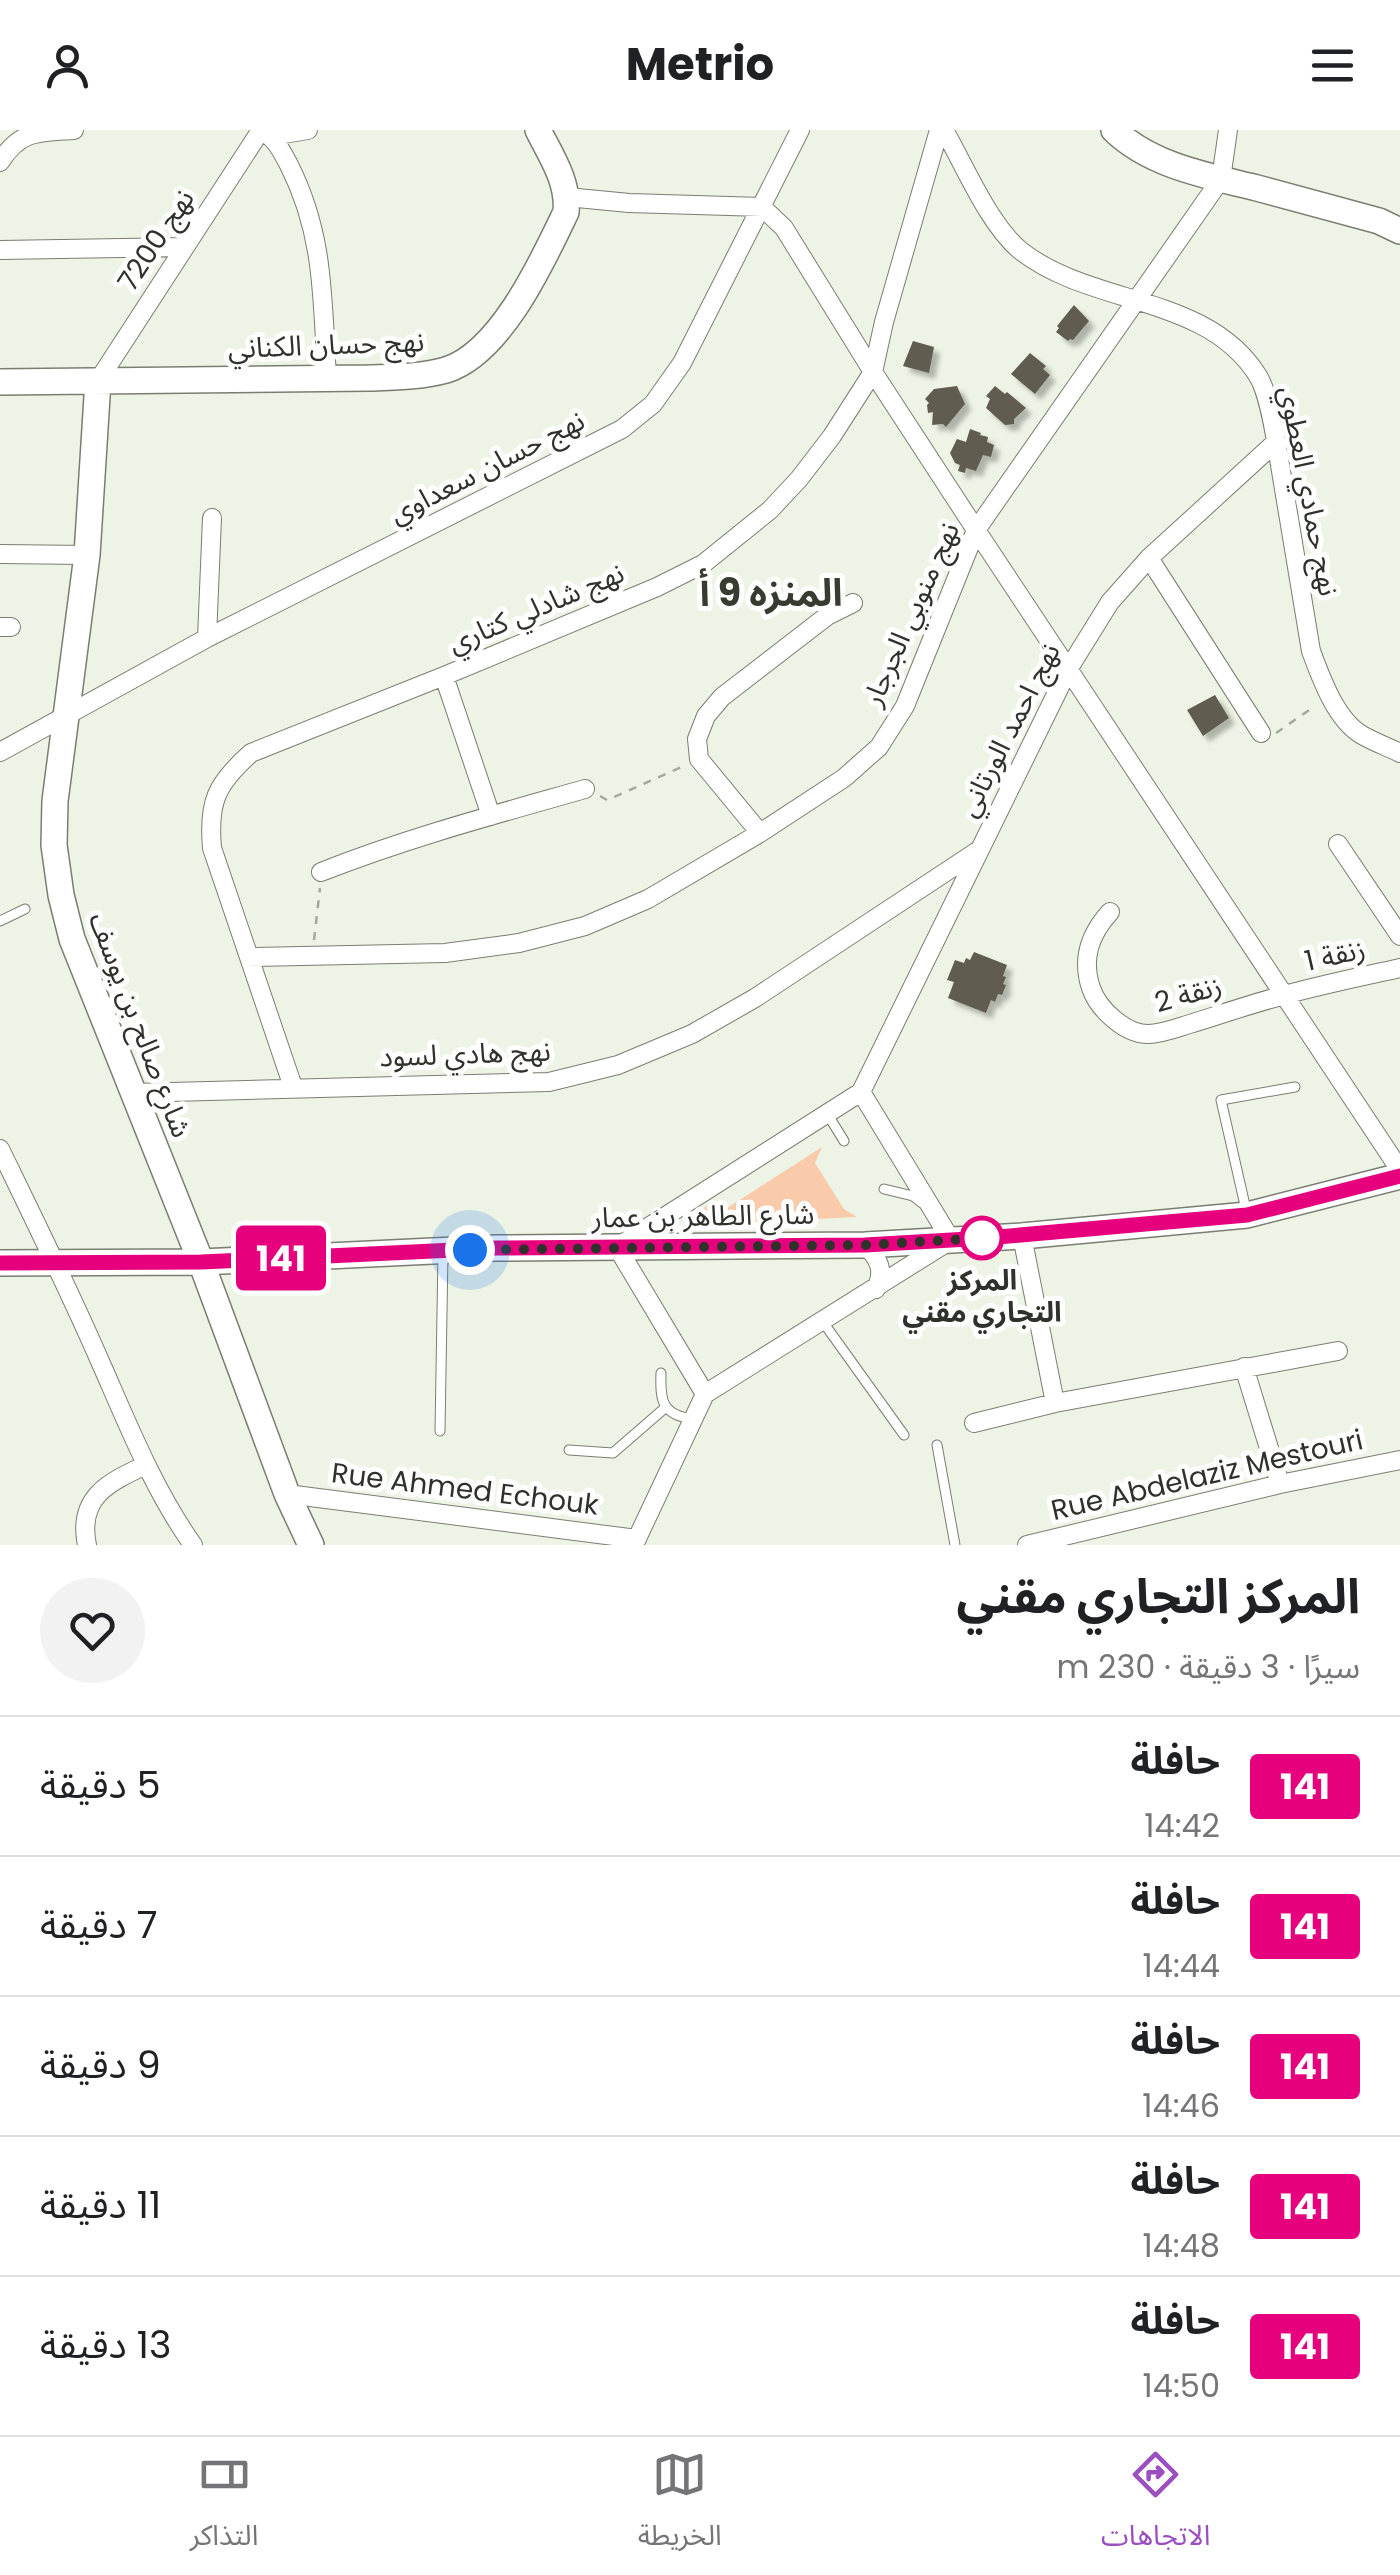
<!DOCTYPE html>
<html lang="ar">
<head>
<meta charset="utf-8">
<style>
  :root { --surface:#fff; --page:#f2f2f2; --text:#202124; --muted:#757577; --line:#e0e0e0; --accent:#9c4fc0 }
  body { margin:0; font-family:Poppins,"Noto Sans Arabic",sans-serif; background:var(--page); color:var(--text); direction:rtl; height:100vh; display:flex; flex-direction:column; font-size:38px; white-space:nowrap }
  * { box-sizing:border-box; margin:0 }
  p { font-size:32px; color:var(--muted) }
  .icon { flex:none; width:55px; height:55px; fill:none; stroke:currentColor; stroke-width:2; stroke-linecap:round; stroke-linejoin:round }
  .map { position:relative; height:1415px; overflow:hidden; direction:ltr }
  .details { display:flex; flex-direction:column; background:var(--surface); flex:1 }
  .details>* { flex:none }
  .badge { padding:0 20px; border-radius:8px; font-size:35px; line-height:65px }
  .you { position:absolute; width:50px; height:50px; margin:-25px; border:8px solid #fff; border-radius:50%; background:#1a73e8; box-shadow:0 0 0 15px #1a73e833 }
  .map>.badge { position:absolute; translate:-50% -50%; box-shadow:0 0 0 5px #fff }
  .round { display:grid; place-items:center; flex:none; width:105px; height:105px; border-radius:52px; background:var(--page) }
  .head { display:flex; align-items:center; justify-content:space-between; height:170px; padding:0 40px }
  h1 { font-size:48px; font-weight:700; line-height:75px }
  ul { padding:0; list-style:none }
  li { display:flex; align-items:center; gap:30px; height:140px; padding:0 40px; border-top:2px solid var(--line) }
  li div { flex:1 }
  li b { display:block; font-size:38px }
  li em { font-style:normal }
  li .badge { min-width:110px; font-weight:700; text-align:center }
  header { display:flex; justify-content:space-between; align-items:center; height:130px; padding:0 40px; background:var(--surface); font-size:45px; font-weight:700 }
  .tab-bar { display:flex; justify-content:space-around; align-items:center; height:140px; border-top:2px solid var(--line); background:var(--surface); font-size:28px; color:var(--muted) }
  .tab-bar a { display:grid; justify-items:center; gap:5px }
  .tab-bar .selected { color:var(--accent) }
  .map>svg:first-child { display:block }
</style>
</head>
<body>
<header><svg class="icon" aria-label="menu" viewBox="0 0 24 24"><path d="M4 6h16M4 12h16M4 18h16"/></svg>Metrio<svg class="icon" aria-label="person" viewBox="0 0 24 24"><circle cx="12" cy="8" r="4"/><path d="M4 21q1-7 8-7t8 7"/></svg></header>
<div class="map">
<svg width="1400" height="1415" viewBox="0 0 1400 1415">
  <defs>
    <filter id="shadow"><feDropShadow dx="6" dy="6" stdDeviation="2.5" flood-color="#0004"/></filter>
  </defs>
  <rect width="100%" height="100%" fill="#eef4e5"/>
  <path fill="#facbab" d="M822,1017L815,1033L844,1079L857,1087L694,1095L690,1087L716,1070L724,1080Z"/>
  <path fill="#605b4f" filter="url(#shadow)" d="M1074,175L1089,191L1073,210L1070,209L1068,211L1056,202L1059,198L1057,196Z
    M913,211L934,217L929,243L903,236Z
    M1030,223L1046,236L1043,239L1050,245L1035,264L1011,244Z
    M957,256L965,274L946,297L943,294L932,295L933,282L928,283L927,275L929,273L925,269L934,259Z
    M995,256L1005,264L1007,262L1026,278L1014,289V294L1005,295L986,278L990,269L986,266Z
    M970,299L981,303L980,305L988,307L987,312L994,315L991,327L983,325L976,341L966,338L965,343L958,341L960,335L955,333L950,323L957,309L966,312Z
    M1215,565L1229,588L1203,606L1187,580Z
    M974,822L1007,835L1003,846L1006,847L1003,854L1006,855L1002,865L998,864L995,872L991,870L986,883L948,868L954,852L947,850L955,830L964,833L966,828L970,830Z"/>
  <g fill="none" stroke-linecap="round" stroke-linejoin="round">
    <defs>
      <path id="lane" d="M0,791L25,779
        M828,985L844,1011
        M884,1059L913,1066L922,1073
        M1247,1084L1221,970L1295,957
        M823,1192L904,1305
        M661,1243C660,1271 662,1285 693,1289
        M440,1301L443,1123
        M937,1315L955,1415
        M569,1320L613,1323L666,1277"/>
      <path id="street" d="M260,0C275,7 281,20 289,35C325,106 322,170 327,247
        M944,0C965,36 989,95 1021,121C1093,177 1207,164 1258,246C1270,265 1277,317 1281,341C1291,401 1301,461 1311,521C1321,548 1336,590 1362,605C1374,612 1388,617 1400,623
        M271,6L308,0
        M0,32C20,0 39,2 74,0
        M567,67L629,73L762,77L784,98L873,242L976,400L1400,1040
        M0,120L183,117
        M98,251L261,0
        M0,424L87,425
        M1149,428L1261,603
        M0,497H11
        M207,508L212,388
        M444,546L491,686
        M0,622L207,508L622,299L653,274L682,233L800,0
        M760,703L699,629L697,609L706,586L722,567L827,486L853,473
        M1338,714L1400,806
        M321,742C407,708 497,684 585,659
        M1110,782C1090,804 1081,828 1091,858C1098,879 1125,904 1148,904C1163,904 1179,897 1193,893C1222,884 1251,874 1281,866C1320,855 1360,847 1400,838
        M249,827L445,823L519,813L585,796L648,769L760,703L844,648L879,617L905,576L976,400L1221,49L1228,0
        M293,957L212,718C208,672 216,654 251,623L444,546L657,457L703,434L770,380L799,349L832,306L873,242L884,192L939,0
        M132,963L549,952L618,935L692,904L755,868L979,720
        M0,1019C34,1089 68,1158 99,1229C127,1292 153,1359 193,1415
        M1022,1106L1055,1273
        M865,1115C879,1129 885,1140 876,1159
        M1244,1237L1280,1354
        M705,1264L617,1117L861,962L1069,538L1110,472L1149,428L1276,312
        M974,1293L1055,1273L1338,1221
        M287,1364L637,1409
        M87,1415C77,1367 109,1352 146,1335
        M634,1415L705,1264L951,1110L861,962
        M1027,1415L1280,1354L1400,1330"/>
      <path id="secondary" d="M1114,0C1151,36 1209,46 1257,58C1298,69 1339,80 1379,91L1400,101
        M98,251L87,425L55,671L54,715L61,765L72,809L201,1132L287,1364L311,1415
        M0,252L368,248C394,247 421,247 446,240C501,223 543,130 566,82C569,52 551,26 538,0
        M0,1133L201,1132L496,1118L865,1115L1022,1106L1247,1085L1400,1046"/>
    </defs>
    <use href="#lane" stroke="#797e71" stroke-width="11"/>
    <use href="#street" stroke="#797e71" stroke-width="20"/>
    <use href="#secondary" stroke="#797e71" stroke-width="28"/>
    <path stroke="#a4a99d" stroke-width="2.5" stroke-dasharray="8 8" stroke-linecap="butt" d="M1276,603L1315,576
      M600,666L607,670L684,636
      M314,810L320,758"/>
    <use href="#lane" stroke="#fff" stroke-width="9"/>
    <use href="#street" stroke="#fff" stroke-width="18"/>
    <use href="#secondary" stroke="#fff" stroke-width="25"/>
  </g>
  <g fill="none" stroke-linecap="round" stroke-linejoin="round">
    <defs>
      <path id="line" d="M0,1133L201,1132L496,1118L865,1115L986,1108L1247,1085L1400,1046"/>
    </defs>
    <use href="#line" stroke="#fff" stroke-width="22"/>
    <use href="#line" stroke="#e6007e" stroke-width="15"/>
    <path stroke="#2f312b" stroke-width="10" stroke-dasharray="0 18" d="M470,1120L865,1115L986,1108H982"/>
  </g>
  <circle fill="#fff" stroke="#e6007e" stroke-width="5" cx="982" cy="1108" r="20"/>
  <g text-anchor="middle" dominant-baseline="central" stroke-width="10" stroke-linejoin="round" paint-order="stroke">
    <g font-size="28" fill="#2f312b" stroke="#fff">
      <text transform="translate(156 110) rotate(-57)">نهج 7200</text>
      <text transform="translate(326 215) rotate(-2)">نهج حسان الكناني</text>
      <text transform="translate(487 337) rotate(-27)">نهج حسان سعداوي</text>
      <text transform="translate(1309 361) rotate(79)">نهج حمادي العطوي</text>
      <text transform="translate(536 478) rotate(-23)">نهج شادلي كتاري</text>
      <text transform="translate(911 484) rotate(-66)">نهج منوبي الجرجار</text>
      <text transform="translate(1009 600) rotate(-63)">نهج احمد الورتاني</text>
      <text transform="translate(1335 825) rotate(-13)">زنقة 1</text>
      <text transform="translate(1188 864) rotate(-16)">زنقة 2</text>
      <text transform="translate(140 895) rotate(69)">شارع صالح بن يوسف</text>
      <text transform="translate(465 924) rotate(-2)">نهج هادي لسود</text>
      <text transform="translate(703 1086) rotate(-1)">شارع الطاهر بن عمار</text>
      <text transform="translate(1207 1345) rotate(-13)">Rue Abdelaziz Mestouri</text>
      <text transform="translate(465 1359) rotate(7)">Rue Ahmed Echouk</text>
    </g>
    <g font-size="28" font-weight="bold" fill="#2f312b" stroke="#fff">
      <text x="982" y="1150">المركز<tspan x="982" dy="32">التجاري مقني</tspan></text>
    </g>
    <g font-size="38" font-weight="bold" fill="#373b30" stroke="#fff">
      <text x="771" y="462">المنزه 9 أ</text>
    </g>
  </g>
</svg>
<div class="you" style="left:470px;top:1120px"></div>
<b class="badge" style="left:281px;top:1128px;background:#e6007e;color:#fff">141</b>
</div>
<section class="details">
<div class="head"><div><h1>المركز التجاري مقني</h1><p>سيرًا · 3 دقيقة · 230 m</p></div><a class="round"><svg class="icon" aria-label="heart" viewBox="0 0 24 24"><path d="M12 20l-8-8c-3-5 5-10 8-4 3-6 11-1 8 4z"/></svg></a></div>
<ul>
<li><span class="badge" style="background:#e6007e;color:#fff">141</span><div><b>حافلة</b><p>14:42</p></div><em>5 دقيقة</em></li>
<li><span class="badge" style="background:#e6007e;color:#fff">141</span><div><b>حافلة</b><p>14:44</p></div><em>7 دقيقة</em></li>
<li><span class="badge" style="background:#e6007e;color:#fff">141</span><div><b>حافلة</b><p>14:46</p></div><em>9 دقيقة</em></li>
<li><span class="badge" style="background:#e6007e;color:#fff">141</span><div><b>حافلة</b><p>14:48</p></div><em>11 دقيقة</em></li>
<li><span class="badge" style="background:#e6007e;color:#fff">141</span><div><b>حافلة</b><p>14:50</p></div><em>13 دقيقة</em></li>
</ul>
</section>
<nav class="tab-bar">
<a class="selected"><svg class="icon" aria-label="directions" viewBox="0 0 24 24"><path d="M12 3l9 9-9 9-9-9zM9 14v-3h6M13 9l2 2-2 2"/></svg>الاتجاهات</a>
<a><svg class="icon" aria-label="map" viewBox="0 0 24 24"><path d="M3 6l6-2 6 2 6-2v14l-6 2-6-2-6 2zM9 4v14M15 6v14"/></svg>الخريطة</a>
<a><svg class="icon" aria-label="tickets" viewBox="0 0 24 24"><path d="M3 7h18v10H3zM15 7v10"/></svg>التذاكر</a>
</nav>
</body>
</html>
